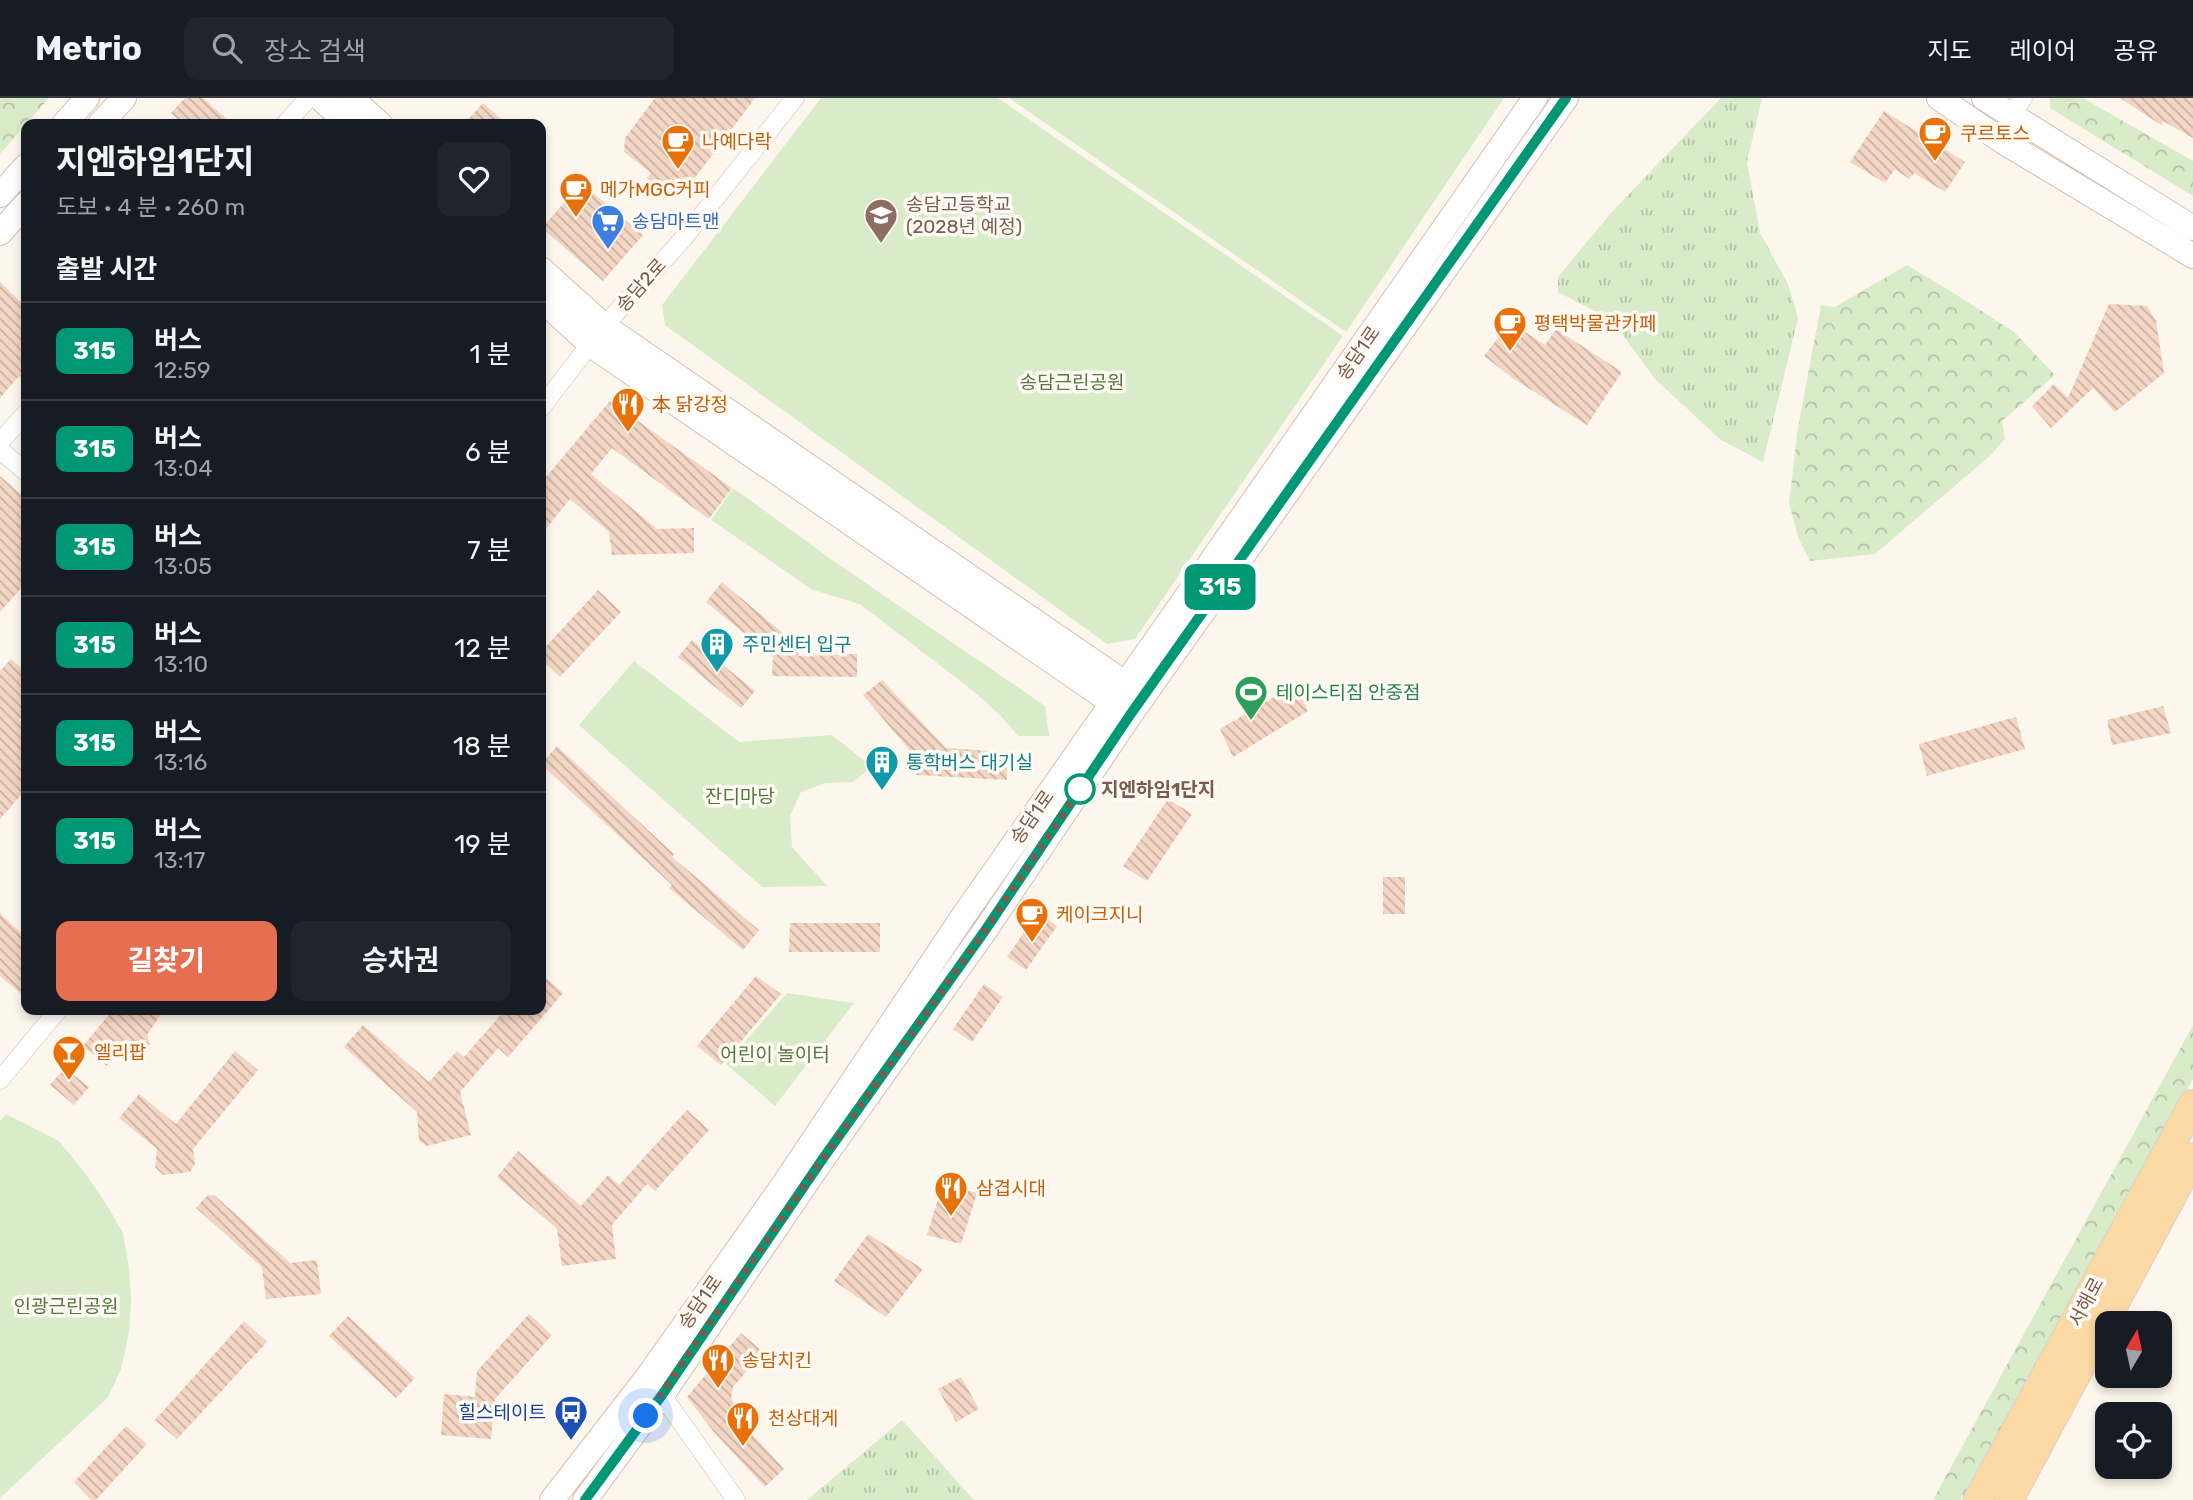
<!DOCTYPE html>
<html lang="ko">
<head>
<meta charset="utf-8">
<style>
  :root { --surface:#171b24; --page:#20242c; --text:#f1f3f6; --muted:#9ea1a6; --line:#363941; --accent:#e76f51 }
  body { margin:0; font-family:Rubik,"Noto Sans KR",sans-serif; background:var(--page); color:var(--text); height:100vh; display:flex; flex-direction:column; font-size:26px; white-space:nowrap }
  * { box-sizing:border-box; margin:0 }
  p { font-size:23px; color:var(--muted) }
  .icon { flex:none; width:38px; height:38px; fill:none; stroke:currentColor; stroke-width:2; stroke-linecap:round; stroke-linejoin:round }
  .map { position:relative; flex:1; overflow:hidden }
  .panel { position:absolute; left:21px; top:21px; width:525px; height:896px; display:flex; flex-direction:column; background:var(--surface); border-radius:14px; box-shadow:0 4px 10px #0003 }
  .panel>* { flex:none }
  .badge { padding:0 14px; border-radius:10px; font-size:24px; line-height:46px }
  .needle { width:46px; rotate:9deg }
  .tools { position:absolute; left:2095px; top:1213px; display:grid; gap:14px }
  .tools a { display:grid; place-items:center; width:77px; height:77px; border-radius:14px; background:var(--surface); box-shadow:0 4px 10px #0003; font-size:35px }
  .you { position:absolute; width:35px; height:35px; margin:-18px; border:5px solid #fff; border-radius:50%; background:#1a73e8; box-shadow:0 0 0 10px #1a73e833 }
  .map>.badge { position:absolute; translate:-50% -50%; box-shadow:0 0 0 4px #fff }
  h2 { padding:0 35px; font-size:26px; line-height:63px }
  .round { display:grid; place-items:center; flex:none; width:74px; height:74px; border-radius:14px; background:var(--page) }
  .headline { display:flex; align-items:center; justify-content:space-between; height:119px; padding:0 35px }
  h1 { font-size:33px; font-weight:700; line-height:52px }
  .action { display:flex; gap:14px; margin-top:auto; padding:14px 35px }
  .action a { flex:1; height:80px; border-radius:14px; background:var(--accent); color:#fff; font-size:28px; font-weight:700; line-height:80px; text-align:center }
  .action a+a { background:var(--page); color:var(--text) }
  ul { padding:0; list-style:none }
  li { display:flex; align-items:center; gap:21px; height:98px; padding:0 35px; border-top:2px solid var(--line) }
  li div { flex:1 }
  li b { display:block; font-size:26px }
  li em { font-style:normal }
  li .badge { min-width:77px; font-weight:700; text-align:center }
  header { display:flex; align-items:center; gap:42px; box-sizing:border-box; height:98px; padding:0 35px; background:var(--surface); border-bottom:2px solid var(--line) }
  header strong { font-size:33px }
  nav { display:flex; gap:38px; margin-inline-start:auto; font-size:24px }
  .search { width:490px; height:63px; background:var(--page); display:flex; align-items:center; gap:18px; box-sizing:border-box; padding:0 24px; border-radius:14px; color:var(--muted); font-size:26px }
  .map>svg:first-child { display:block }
</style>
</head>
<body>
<header>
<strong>Metrio</strong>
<div class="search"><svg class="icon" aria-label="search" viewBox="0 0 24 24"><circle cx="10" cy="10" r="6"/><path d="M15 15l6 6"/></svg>장소 검색</div>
<nav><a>지도</a><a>레이어</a><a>공유</a></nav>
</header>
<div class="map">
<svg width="2193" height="1402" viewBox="0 0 2193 1402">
  <defs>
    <pattern id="grass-tufts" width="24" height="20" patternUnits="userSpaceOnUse" patternTransform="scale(1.75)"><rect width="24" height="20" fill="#d8ecc9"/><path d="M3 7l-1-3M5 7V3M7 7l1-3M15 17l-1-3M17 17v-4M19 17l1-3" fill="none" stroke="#b4c2a5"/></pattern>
    <pattern id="forest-crowns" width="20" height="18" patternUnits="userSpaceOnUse" patternTransform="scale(1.75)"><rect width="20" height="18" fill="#d8ecc9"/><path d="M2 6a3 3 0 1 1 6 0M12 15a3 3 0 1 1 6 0" fill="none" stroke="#b4c2a5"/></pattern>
    <pattern id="building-back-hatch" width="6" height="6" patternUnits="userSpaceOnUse" patternTransform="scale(1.75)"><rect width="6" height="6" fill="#f3d5c3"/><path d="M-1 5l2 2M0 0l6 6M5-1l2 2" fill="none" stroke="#cab0a1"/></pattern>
  </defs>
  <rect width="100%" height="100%" fill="#fdf6ec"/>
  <path fill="url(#grass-tufts)" d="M1721,0H1762L1747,64L1760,135L1788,186L1798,220L1763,364L1721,342L1655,281L1612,222L1558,194V179L1610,116Z
    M902,1322L974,1402H807Z"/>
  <path fill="url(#forest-crowns)" d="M0,0H49L0,56Z
    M2050,0H2083L2193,63V98L2050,10Z
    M1907,167L1952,194L2014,234L2055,277L2002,323L2005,341L1991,357L1875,456L1810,463L1798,439L1789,405L1798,330L1821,207L1835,209Z
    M2193,927V981L1961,1402H1933Z"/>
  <path fill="#d8ecc9" d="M821,0H998L1343,238L1135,541L1107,546L665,227L662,207Z
    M1009,0H1504L1346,234Z
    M733,390L835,464L1045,608L1049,638H1018L1000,617L972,592L860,506L813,492L711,422Z
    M634,563L739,644L832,637L872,669L853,684L825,685L801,694L790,718L792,749L827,788L762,789L579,627Z
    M787,895L854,905L775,1008L726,966Z
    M6,1016L59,1043L85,1075L108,1109L123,1135L129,1169L131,1203L129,1235L121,1271L108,1299L0,1400V1023Z"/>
  <path fill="url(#building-back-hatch)" d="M185,0H203L232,26H183L171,15Z
    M655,0H755L682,97L671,98L647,80L651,75L624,54L625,40Z
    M2120,0H2193V40L2163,23L2161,27Z
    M483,5L507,26H464Z
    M1884,13L1965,64L1945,94L1914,75L1909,81L1895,71L1885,85L1850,64Z
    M581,85L643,137L603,183L542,130Z
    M0,184L26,209V285L19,278L0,300Z
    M2109,206L2147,208L2156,223L2164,275L2115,314L2093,290L2051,330L2032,308L2054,286L2068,300Z
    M1510,224L1545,247L1556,231L1622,274L1587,327L1514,281L1484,258Z
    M610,303L732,390L709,421L612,350L591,376L657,431L694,430V455L612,457L609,434L570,401L541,437V385Z
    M0,378L26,401V485L0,514Z
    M722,484L797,547L798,558L857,556V579L772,578L773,559L706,504Z
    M598,492L621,514L560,579L541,561V554Z
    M692,542L755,593L741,610L678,559Z
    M11,561L26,574V614L19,622L26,628V691L0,721V573Z
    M882,582L946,650L1006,654L1007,682L916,677L917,661L863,597Z
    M1296,586L1308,613L1233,659L1220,631Z
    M2163,608L2171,635L2112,647L2107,622Z
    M2016,619L2025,651L1927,678L1919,646Z
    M557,648L674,756L672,759L759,832L743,852L669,790L672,787L541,666Z
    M1168,701L1192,716L1147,783L1123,768Z
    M1383,779H1405V816H1383Z
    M1038,814L1057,828L1026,872L1007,859Z
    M0,815L26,840V900L0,878Z
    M790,825H880V854H789Z
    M541,876L563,895L508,959L498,950L460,994L471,1037L427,1048L419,1043L417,1014L344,949L363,927L429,984L457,953L464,959L505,912H541Z
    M756,878L781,896L721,967L697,948Z
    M984,886L1003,899L972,944L953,931Z
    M113,912H164L147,937L150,946L141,957L127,945L107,968L83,948Z
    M235,953L258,972L193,1051L195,1066L190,1074L163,1077L155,1069L157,1051L119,1020L139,996L176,1026Z
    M65,970L89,989L74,1007L50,987Z
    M687,1012L709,1032L655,1093L647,1086L612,1127L616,1161L562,1168L557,1131L497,1079L518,1053L581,1108L608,1077L619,1087Z
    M943,1085L977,1095L961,1146L927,1137Z
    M208,1097H214L290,1165L317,1162L321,1196L266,1201L262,1169L196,1110Z
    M868,1136L923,1171L886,1219L834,1183Z
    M529,1216L552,1237L495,1301L491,1341L441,1337L444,1296L475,1299L477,1273Z
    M348,1218L415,1280L396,1300L329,1238Z
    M244,1223L267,1244L177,1341L155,1322Z
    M741,1235L763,1254L733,1289L731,1300L739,1314L735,1318L784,1371L765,1389L713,1333L687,1299Z
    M961,1279L979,1311L956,1324L938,1291Z
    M126,1328L147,1346L96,1402H91L74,1384Z"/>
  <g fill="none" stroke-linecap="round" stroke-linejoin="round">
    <defs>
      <path id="street" d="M2011,18L2023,0
        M285,26L309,0
        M541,310L604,228L682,142L795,0
        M0,344L26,315
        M0,352L26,374
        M0,982L58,912
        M662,1297L736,1402"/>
      <path id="secondary" d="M320,0L349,26
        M351,0L380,26
        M1939,0L2002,43L2193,158
        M1984,0L2193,130
        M64,26L87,0
        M100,26L124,0
        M0,97L26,68
        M0,135L26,106
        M541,171L604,228L1126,586L1141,592
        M541,201L591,247L1123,612
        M552,1402L649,1277L784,1086L962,820L1535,0
        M585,1402L662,1297L824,1059L984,834L1130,617L1566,0"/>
      <path id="primary" d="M1978,1402L2193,1006
        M2009,1402L2193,1059"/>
    </defs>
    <use href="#street" stroke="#d1beb0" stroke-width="19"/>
    <use href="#secondary" stroke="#d6c0b0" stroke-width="26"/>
    <use href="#primary" stroke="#dad1cd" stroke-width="30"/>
    <use href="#street" stroke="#fff" stroke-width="18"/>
    <use href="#secondary" stroke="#fff" stroke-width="24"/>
    <use href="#primary" stroke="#fbd9a5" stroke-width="28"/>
  </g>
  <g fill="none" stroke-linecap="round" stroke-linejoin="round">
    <defs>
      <path id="line" d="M585,1402L662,1297L824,1059L984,834L1130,617L1566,0"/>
    </defs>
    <use href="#line" stroke="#fff" stroke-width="16"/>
    <use href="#line" stroke="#009775" stroke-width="10"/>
    <path stroke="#7a5c4d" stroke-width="7" stroke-dasharray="0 12.6" d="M646,1318L824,1059L984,834L1086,682L1080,691"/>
  </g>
  <defs>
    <symbol id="cafe-pin" viewBox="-11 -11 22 30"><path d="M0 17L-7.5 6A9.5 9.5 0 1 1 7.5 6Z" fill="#e8710a" stroke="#fffaf3"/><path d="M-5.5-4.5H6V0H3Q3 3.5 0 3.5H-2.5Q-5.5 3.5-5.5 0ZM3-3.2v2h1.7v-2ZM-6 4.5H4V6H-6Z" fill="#fff"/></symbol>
    <symbol id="school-pin" viewBox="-11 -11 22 30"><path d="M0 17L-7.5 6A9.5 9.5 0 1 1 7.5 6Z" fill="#8d6e63" stroke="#fffaf3"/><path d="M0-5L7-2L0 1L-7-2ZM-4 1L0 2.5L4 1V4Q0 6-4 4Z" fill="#fff"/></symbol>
    <symbol id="supermarket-pin" viewBox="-11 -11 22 30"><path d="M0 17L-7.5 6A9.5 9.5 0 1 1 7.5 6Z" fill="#3f7fe0" stroke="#fffaf3"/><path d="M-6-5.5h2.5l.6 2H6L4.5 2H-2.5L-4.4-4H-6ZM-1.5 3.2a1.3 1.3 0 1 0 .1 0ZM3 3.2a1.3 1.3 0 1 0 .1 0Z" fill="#fff"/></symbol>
    <symbol id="restaurant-pin" viewBox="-11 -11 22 30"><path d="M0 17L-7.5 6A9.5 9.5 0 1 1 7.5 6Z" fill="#e8710a" stroke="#fffaf3"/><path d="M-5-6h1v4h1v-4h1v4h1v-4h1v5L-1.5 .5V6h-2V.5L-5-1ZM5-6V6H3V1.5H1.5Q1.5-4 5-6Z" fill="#fff"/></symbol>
    <symbol id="building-pin" viewBox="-11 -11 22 30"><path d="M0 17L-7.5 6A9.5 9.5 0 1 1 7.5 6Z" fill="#0f9aa8" stroke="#fffaf3"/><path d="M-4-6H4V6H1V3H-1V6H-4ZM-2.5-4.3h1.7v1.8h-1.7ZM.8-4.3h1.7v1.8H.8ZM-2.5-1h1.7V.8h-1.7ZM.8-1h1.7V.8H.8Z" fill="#fff"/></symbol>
    <symbol id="stadium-pin" viewBox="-11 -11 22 30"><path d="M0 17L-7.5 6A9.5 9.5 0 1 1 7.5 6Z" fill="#2e9e5b" stroke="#fffaf3"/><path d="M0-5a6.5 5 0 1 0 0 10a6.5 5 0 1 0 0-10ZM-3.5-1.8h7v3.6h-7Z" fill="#fff"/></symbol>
    <symbol id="bar-pin" viewBox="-11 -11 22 30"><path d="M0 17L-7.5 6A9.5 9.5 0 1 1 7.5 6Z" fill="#e8710a" stroke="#fffaf3"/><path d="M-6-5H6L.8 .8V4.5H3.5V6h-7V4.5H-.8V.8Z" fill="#fff"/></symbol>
    <symbol id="bus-pin" viewBox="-11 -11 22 30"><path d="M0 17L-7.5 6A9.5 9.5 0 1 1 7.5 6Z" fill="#1a4fb4" stroke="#fffaf3"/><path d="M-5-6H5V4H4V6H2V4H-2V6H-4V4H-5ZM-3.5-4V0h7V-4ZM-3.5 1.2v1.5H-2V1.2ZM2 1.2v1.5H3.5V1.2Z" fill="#fff"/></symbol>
  </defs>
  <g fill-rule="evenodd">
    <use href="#cafe-pin" x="1916" y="16" width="38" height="52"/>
    <use href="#cafe-pin" x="659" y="24" width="38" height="52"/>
    <use href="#cafe-pin" x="557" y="72" width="38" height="52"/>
    <use href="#school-pin" x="862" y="98" width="38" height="52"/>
    <use href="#supermarket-pin" x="589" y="104" width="38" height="52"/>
    <use href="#cafe-pin" x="1491" y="206" width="38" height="52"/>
    <use href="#restaurant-pin" x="609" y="287" width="38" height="52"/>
    <use href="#building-pin" x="698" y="527" width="38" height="52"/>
    <use href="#stadium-pin" x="1232" y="575" width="38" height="52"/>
    <use href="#building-pin" x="863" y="645" width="38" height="52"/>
    <use href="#cafe-pin" x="1013" y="797" width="38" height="52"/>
    <use href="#bar-pin" x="50" y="935" width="38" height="52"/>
    <use href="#restaurant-pin" x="932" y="1071" width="38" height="52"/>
    <use href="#restaurant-pin" x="699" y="1243" width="38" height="52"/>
    <use href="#bus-pin" x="552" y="1295" width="38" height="52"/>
    <use href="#restaurant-pin" x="724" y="1301" width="38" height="52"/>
  </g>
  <circle fill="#fff" stroke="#009775" stroke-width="3.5" cx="1080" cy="691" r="14"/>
  <g text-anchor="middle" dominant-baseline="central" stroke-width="7" stroke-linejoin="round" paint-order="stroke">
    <g font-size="19" fill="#c56008" stroke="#fffaf3" text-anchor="start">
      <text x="1960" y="35">쿠르토스</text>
      <text x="702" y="43">나예다락</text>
      <text x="600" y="91">메가MGC커피</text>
      <text x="1534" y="225">평택박물관카페</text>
      <text x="652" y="306">本 닭강정</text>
      <text x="1056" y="816">케이크지니</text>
      <text x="94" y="954">엘리팝</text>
      <text x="976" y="1090">삼겹시대</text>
      <text x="742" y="1262">송담치킨</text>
      <text x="768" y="1320">천상대게</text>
    </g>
    <g font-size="19" fill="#785e54" stroke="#fffaf3" text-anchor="start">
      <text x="906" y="106">송담고등학교<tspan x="906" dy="22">(2028년 예정)</tspan></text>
    </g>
    <g font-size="19" fill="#366cbe" stroke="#fffaf3" text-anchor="start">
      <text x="632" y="123">송담마트맨</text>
    </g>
    <g font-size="19" fill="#7a5c4d" stroke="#fffaf3">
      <text transform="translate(641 187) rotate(-48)">송담2로</text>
      <text transform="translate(1358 255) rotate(-55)">송담1로</text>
      <text transform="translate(1032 719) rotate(-55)">송담1로</text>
      <text transform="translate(700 1204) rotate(-55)">송담1로</text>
      <text transform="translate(2086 1204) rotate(-62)">서해로</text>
    </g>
    <g font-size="19" fill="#537a41" stroke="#fffaf3">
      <text x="1072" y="284">송담근린공원</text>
      <text x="740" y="698">잔디마당</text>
      <text x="775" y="956">어린이 놀이터</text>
      <text x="66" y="1208">인광근린공원</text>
    </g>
    <g font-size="19" fill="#0d838f" stroke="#fffaf3" text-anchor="start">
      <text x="742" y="546">주민센터 입구</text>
      <text x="906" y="664">통학버스 대기실</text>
    </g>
    <g font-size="19" fill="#27864d" stroke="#fffaf3" text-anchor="start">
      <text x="1276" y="594">테이스티짐 안중점</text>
    </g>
    <g font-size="19" font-weight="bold" fill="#7a5c4d" stroke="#fffaf3" text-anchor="start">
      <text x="1101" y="691">지엔하임1단지</text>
    </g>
    <g font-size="19" fill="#164399" stroke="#fffaf3" text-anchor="end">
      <text x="546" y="1314">힐스테이트</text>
    </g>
  </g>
</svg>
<div class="tools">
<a><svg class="needle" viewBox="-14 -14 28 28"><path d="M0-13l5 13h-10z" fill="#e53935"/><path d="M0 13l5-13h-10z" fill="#9ea1a6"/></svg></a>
<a><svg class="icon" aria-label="locate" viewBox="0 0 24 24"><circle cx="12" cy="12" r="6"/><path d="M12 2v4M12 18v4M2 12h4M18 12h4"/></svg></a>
</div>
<div class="you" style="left:646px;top:1318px"></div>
<b class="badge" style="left:1220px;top:489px;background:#009775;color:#fff">315</b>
<section class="panel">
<div class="headline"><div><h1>지엔하임1단지</h1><p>도보 · 4 분 · 260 m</p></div><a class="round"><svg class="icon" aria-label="heart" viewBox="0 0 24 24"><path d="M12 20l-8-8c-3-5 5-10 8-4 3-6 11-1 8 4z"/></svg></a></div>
<h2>출발 시간</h2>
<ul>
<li><span class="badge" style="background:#009775;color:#fff">315</span><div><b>버스</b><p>12:59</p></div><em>1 분</em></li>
<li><span class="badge" style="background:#009775;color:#fff">315</span><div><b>버스</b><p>13:04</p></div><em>6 분</em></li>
<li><span class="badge" style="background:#009775;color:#fff">315</span><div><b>버스</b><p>13:05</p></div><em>7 분</em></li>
<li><span class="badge" style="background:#009775;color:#fff">315</span><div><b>버스</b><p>13:10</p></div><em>12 분</em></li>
<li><span class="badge" style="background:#009775;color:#fff">315</span><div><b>버스</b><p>13:16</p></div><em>18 분</em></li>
<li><span class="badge" style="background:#009775;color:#fff">315</span><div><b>버스</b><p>13:17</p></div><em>19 분</em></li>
</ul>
<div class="action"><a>길찾기</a><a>승차권</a></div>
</section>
</div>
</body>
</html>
